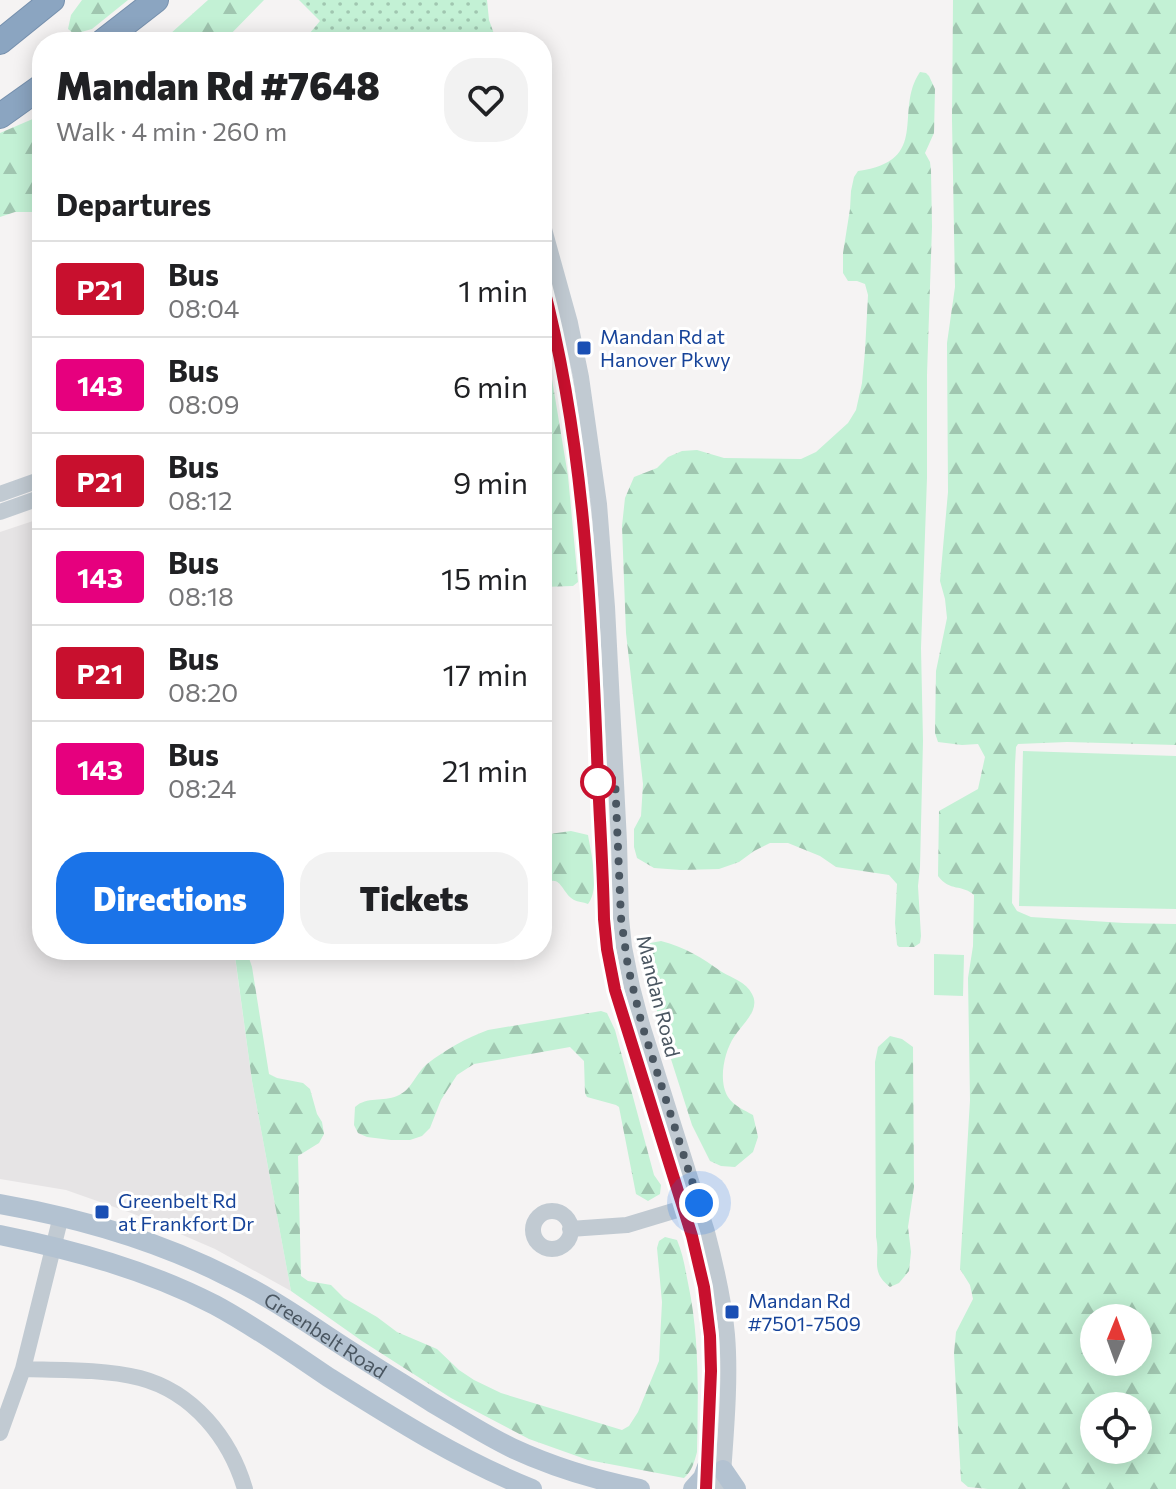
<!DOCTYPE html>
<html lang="en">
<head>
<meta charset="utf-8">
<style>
  :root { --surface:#fff; --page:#f2f2f2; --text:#202124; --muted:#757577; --line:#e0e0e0; --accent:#1a73e8 }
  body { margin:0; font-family:Commissioner,sans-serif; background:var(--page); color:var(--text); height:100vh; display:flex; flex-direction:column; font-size:30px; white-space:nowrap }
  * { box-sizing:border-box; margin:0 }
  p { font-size:26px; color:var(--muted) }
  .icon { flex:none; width:44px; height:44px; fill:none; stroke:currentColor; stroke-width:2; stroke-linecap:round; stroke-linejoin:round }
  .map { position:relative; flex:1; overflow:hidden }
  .drawer { position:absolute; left:32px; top:32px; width:520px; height:928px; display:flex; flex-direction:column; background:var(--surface); border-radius:32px; box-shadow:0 4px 20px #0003 }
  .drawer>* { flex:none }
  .badge { padding:0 16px; border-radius:6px; font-size:28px; line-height:52px }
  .needle { width:52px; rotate:1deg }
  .tools { position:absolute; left:1080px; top:1304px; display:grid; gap:16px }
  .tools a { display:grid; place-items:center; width:72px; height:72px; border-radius:50%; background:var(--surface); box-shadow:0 4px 20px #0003; font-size:40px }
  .you { position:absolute; width:40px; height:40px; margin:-20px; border:6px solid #fff; border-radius:50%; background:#1a73e8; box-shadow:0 0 0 12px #1a73e833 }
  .map>.badge { position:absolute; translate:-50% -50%; box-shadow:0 0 0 4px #fff }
  h2 { padding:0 24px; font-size:30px; line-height:72px }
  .round { display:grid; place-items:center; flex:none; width:84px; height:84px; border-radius:32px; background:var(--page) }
  .summary { display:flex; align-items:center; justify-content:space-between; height:136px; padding:0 24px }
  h1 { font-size:38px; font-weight:800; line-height:60px }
  .cta { display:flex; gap:16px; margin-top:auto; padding:16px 24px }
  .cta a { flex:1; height:92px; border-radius:32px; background:var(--accent); color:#fff; font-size:32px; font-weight:800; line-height:92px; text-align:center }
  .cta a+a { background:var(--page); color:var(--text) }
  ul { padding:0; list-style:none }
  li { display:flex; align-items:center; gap:24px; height:96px; padding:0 24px; border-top:2px solid var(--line) }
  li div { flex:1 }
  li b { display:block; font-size:30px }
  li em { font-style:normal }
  li .badge { min-width:88px; font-weight:700; text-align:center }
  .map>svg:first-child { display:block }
</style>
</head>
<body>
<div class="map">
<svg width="1176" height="1489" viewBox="0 0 1176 1489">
  <defs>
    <pattern id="grass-dots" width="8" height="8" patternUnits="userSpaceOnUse" patternTransform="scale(2)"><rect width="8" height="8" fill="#c3f1d5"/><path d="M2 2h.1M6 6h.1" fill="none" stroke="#a0c6b0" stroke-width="1.8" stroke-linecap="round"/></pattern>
    <pattern id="forest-firs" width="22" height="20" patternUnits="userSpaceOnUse" patternTransform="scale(2)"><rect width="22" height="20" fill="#c3f1d5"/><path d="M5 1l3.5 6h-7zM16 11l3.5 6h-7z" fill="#a0c6b0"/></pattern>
  </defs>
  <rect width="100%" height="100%" fill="#f5f3f3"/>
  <path fill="#e6e4e5" d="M42,518V950H234L252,1081L291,1291L215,1249L134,1214L66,1190L0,1179V532Z"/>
  <path fill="url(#grass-dots)" d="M299,0H487L489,20L497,42H305L304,40L320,21Z"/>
  <path fill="url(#forest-firs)" fill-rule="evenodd" d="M82,0H128L92,29L74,34L68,29L71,15Z
    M208,0H264L223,42H156L170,34Z
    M953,0H1176V745L1067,742L1018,744L1016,747L1015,765L1012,903L1017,911L1031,917L1124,923L1176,924V1489H988L968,1487L961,1481L954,1353L956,1332L973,1299L970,1285L960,1269L970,1100L968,978L973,946L974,895C962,884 950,892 938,876L939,811L978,789L985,757L978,744L962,745L938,742L935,733L936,671L947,618L945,599L940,581L948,492L947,343L955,287L952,120ZM1094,1318H1138V1362H1094ZM1094,1406H1138V1450H1094Z
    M920,72L926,73L929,76L935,89L934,133L925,153L930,162L931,171L932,227L927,375V478L921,648L923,741L920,867L918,886L921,936L920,943L914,947H899L897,945L895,923L897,884L889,875L836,867L820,856L788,843H770L754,851L739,862L719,869L681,870L654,868L637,858L634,847V829L641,816L643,784L626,633L622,526L625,498L634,477L657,468L668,457L682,451L697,450L724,458L801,459L816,452L848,423L856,410L862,383L865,351L868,295L865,284L857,281H848L843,273V253L850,209L851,191L854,177L858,171C932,161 893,111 920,72Z
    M42,115V212H15L0,217V133Z
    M542,349L548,355L568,476L578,582L573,586L542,587Z
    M571,831L588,835C591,853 600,889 588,904C583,902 578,902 574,900C561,893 561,871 542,886V835Z
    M661,941C685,947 702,958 722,972C732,978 746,982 752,994C761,1010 742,1024 734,1037C724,1052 718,1081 728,1097C734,1106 744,1110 753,1115L758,1137L753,1152L735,1167L721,1166L710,1161L692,1125L662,1031L642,951L645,944Z
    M247,952L252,967L269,1074L277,1078L303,1083L310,1089L317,1114L322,1122L324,1134L319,1143L298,1156L301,1276L308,1281L331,1285L344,1298L377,1317L397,1332L437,1349L459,1370L474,1380L501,1393L622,1430L629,1426L638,1412L659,1361L662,1302L657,1248L659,1241L665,1237L677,1240C683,1254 685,1268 688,1283C700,1339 698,1396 697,1452C694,1463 692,1471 684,1478L588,1460L529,1439L451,1398L362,1341L291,1291L252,1081L235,956Z
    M601,1011L607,1013L615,1030L654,1175L661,1185L660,1194L648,1201L636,1194L619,1107L616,1105L587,1097L585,1093L584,1061L570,1047L474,1064L457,1075L441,1100L430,1128L422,1136L410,1140H391L367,1137L358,1133L354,1125L355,1107C367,1096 383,1102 397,1096C412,1090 415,1074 427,1064C445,1050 466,1038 488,1030Z
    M890,1036L902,1039L913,1047L914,1187L908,1227L911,1252L909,1271L899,1283L890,1287C869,1271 881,1259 876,1237L875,1062L878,1047Z"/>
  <path fill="#c3f1d5" d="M1023,751L1176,756V909L1019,906Z
    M934,954L964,955L963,996L934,995Z"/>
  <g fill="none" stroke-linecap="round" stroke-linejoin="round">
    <defs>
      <path id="highway" d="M0,42L52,0
        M102,42L156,0
        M0,116L42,86"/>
    </defs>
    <use href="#highway" stroke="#7690ad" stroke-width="26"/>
    <path stroke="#c1cad2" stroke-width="16" d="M542,222L570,323L581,377L599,504L607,607L619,842L621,918L624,947L632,987L642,1025L707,1232C716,1266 724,1300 727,1335C731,1383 725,1440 722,1489
      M542,281L555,328L565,380L583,506L595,692L604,919L607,949L615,990L692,1236L704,1287L711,1355L710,1410L707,1476
      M0,494L42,479
      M0,512L42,497
      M533 1230a19 19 0 1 1 38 0a19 19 0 1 1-38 0Z
      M570,1229L627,1225L690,1206
      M23,1369C60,1370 104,1369 140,1378C193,1392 230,1438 245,1489
      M0,1433L23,1369L61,1216"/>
    <g stroke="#b3c2d1" stroke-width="20">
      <path id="s1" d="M0,1204C80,1218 159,1241 231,1278C262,1293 291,1312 320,1331C357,1356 395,1379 433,1403C459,1418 485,1435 512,1448C553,1467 596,1480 640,1489"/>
      <path d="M0,1235C74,1250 147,1270 215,1305C254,1326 291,1352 328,1377C393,1418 461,1461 532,1489"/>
      <path d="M723,1470L736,1489"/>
      <path d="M693,1489L703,1478L707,1467"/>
    </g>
    <use href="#highway" stroke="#8ba5c1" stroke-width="24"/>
  </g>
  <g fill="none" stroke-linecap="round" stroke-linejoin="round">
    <defs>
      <path id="line" d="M542,281C583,436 591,596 597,755C599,810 603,864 604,919L607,949L615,990L692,1236L704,1287L710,1336L711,1371L706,1489"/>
    </defs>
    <use href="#line" stroke="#fff" stroke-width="18"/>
    <use href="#line" stroke="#c8102e" stroke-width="12"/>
    <path stroke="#4a5661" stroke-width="8" stroke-dasharray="0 14.4" d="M598,782L615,778L621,918L628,967L642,1025L699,1203"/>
  </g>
  <g fill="#1a4fb4" stroke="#fff" stroke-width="3">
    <rect x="576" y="340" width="16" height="16" rx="4"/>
    <rect x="94" y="1204" width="16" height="16" rx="4"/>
    <rect x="724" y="1304" width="16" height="16" rx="4"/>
  </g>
  <circle fill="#fff" stroke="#c8102e" stroke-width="4" cx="598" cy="782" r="16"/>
  <g text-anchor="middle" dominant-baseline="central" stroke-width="6" stroke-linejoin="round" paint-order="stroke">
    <g font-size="20" fill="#164399" stroke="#fff" text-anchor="start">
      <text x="600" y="336">Mandan Rd at<tspan x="600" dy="23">Hanover Pkwy</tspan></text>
      <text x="118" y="1200">Greenbelt Rd<tspan x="118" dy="23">at Frankfort Dr</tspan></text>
      <text x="748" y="1300">Mandan Rd<tspan x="748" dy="23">#7501-7509</tspan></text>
    </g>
    <g font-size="20" fill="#4a5661" stroke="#fff">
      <text transform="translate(659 996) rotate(76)">Mandan Road</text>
      <text stroke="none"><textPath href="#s1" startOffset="354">Greenbelt Road</textPath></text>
    </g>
  </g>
</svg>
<div class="tools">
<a><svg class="needle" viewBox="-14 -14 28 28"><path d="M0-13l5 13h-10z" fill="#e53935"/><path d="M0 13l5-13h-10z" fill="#757577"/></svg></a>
<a><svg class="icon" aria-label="locate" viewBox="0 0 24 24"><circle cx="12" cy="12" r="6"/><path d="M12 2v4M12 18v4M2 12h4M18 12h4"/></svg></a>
</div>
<div class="you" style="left:699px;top:1203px"></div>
<section class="drawer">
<div class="summary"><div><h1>Mandan Rd #7648</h1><p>Walk · 4 min · 260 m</p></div><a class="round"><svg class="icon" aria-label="heart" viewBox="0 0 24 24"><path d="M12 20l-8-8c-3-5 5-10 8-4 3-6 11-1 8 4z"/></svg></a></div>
<h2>Departures</h2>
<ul>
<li><span class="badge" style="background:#c8102e;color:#fff">P21</span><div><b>Bus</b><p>08:04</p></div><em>1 min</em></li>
<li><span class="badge" style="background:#e6007e;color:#fff">143</span><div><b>Bus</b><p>08:09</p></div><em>6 min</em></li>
<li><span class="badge" style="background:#c8102e;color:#fff">P21</span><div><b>Bus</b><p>08:12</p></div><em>9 min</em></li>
<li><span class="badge" style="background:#e6007e;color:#fff">143</span><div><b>Bus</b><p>08:18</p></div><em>15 min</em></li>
<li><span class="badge" style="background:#c8102e;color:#fff">P21</span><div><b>Bus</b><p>08:20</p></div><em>17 min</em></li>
<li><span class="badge" style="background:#e6007e;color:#fff">143</span><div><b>Bus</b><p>08:24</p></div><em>21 min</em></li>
</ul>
<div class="cta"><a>Directions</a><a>Tickets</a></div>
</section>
</div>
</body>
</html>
